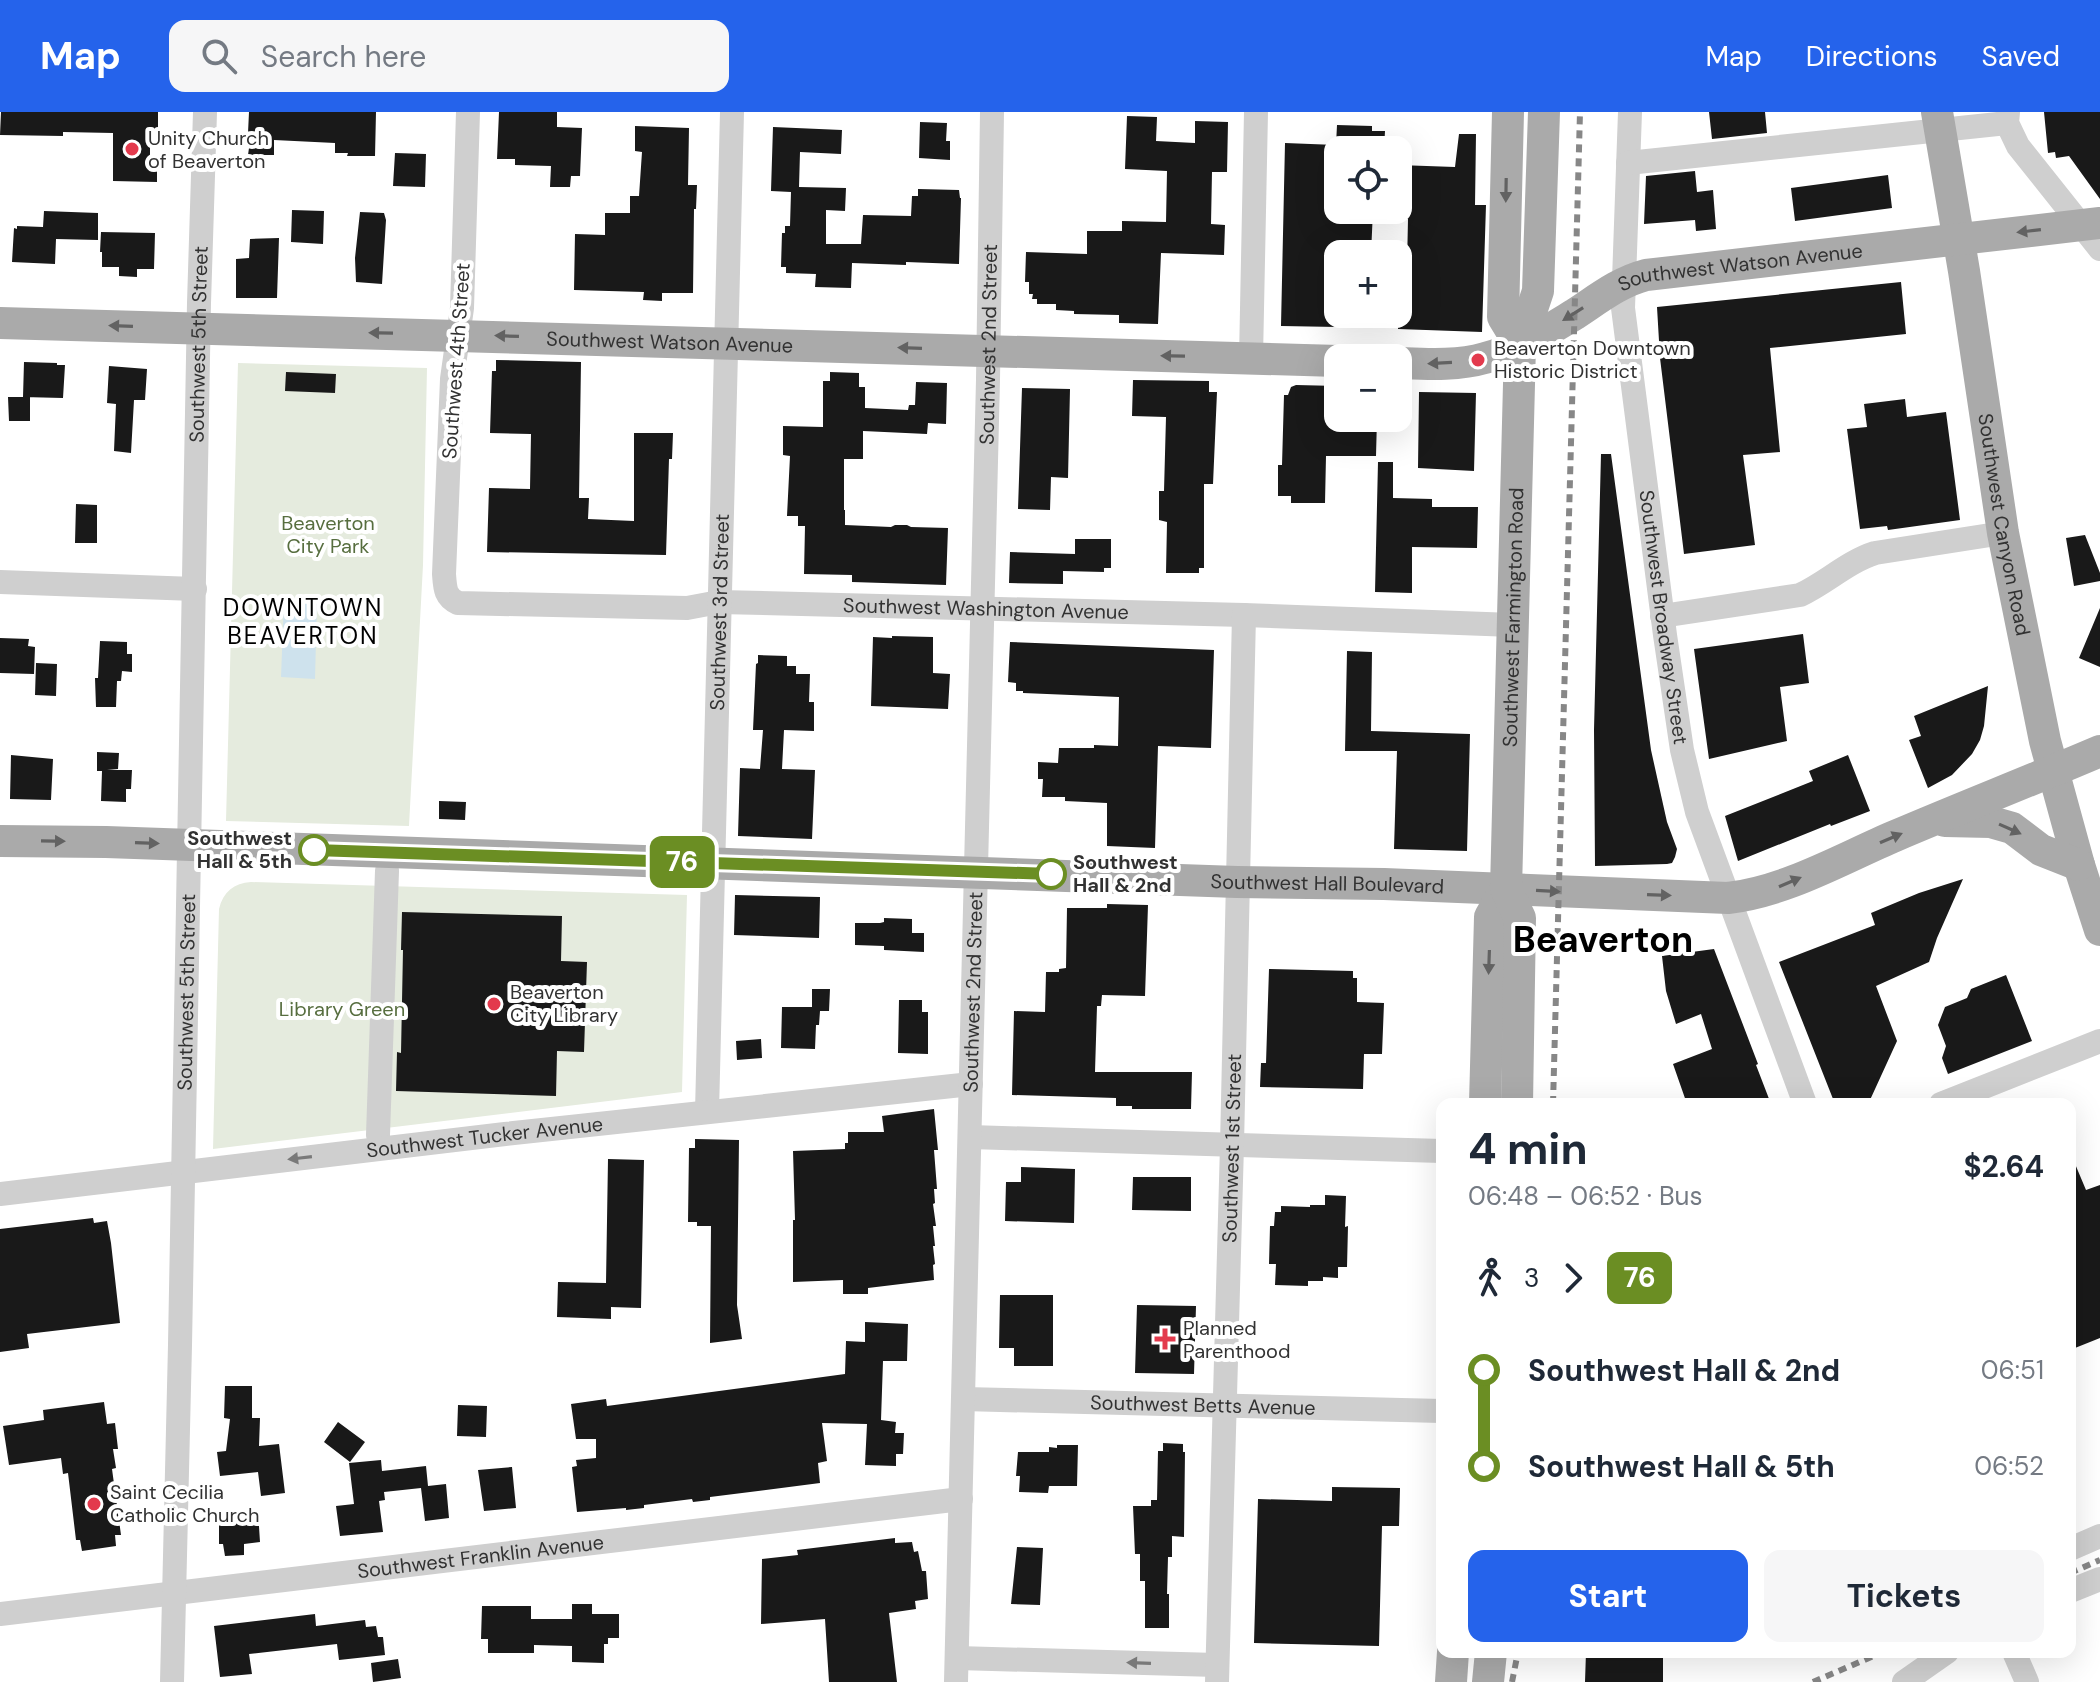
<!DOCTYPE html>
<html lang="en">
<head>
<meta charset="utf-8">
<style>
  :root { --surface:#fff; --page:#f6f6f7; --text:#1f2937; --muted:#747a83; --accent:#2563eb }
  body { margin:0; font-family:"DM Sans",sans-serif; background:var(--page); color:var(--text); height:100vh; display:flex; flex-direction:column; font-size:30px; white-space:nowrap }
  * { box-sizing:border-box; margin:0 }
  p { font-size:26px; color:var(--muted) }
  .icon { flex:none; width:44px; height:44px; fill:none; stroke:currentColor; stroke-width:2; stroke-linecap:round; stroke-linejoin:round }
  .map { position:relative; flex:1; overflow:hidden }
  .side { position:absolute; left:1436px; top:986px; width:640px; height:560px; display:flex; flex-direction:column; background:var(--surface); border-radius:16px; box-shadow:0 8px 32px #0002 }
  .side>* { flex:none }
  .badge { padding:0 16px; border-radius:12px; font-size:28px; line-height:52px }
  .fabs { position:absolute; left:1324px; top:24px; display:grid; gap:16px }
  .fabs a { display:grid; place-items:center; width:88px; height:88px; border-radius:16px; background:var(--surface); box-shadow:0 8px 32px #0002; font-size:40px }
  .map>.badge { position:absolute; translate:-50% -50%; box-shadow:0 0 0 4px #fff }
  .legs { display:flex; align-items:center; gap:12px; height:88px; padding:0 32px; font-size:26px }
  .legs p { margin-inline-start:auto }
  .overview { display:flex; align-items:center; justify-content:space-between; height:136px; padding:0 32px }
  h1 { font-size:44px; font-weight:700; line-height:60px }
  .primary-button { display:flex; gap:16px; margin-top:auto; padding:16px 32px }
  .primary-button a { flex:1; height:92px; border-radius:16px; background:var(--accent); color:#fff; font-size:32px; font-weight:700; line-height:92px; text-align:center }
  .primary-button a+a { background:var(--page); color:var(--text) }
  ul { padding:0 32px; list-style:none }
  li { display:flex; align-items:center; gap:28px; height:96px; font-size:30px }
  li i { display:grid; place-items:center; width:12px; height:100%; margin:0 10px; background:currentColor }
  li i::after { content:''; width:20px; height:20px; margin:-10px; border:6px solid; border-radius:50%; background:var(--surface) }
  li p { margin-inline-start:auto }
  li:first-child i { background:linear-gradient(#0000 50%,currentColor 0) }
  li:last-child i { background:linear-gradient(currentColor 50%,#0000 0) }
  header { display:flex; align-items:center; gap:48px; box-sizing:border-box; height:112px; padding:0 40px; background:var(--accent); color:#fff }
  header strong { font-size:38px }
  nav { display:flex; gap:44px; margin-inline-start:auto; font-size:28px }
  .search { width:560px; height:72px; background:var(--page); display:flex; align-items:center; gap:20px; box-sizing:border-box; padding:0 28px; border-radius:16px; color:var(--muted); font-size:30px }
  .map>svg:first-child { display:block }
</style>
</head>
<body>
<header>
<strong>Map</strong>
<div class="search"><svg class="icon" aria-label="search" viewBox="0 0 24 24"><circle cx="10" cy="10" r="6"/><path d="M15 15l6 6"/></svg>Search here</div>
<nav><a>Map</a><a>Directions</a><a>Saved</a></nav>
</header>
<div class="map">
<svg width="2100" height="1570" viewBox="0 0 2100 1570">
  <rect width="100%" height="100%" fill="#fff"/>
  <path fill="#e5ebde" d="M238,251L427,256L423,453L409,714L226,709Z
    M251,770L687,783L682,980L213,1037L219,797C223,780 234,771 251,770Z"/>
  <path fill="#cee2ed" d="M284,489L317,491L315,567L281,565Z"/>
  <path fill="#191919" d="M1,0H158V18L150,17V52H157V70L113,69V21L63,20V24L0,23Z
    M249,0H376L375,44H347L348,41H335V31L274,28V43H248L251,22L248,21Z
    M499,0H557V15L582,16L580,64H571L570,75H550L551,54L515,53V47H497Z
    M1709,0H1765L1767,21L1712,27Z
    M2044,0H2100V87L2069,44L2056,46L2055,40L2048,41Z
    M1127,4L1157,5L1156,29L1195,31V9L1228,10L1227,60H1212L1211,112L1225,113L1224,143L1161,141L1158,212L1119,211V203L1074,202V199L1056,198V192H1037V187H1032L1033,182H1029V170H1025L1026,140L1087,142V119H1122V109L1166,110L1167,59L1125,57Z
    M920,10L947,11L946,29H950V48L919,46Z
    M1337,13L1372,14V19H1385L1384,38H1338V98H1373L1371,142H1338V215L1281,214L1285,31L1336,33Z
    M635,14L689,16L688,73H697L696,97H694L693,181H662V189L643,188L644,180L574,178L575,122L605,123V101H630V84H639L642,40L635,39Z
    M773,15L842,18L841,42L800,40L799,75L846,76L845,99L826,98V132H861L863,103L911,104L912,84H918V77L959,78L960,86H961L959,152L906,150V153L852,151L851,176L815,175L816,162L786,161V155H781L782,121H785V114H790L791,80L771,79Z
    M1459,22H1476L1475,93H1486L1482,220L1398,217V154H1407L1408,107H1398V53L1455,55Z
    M395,41L426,42L425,75L393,74Z
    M1695,59L1697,80L1713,78L1716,117L1696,119L1695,108L1644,112L1646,64Z
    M1888,63L1892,96L1795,109L1791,76Z
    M292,98L324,99L323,132L291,130Z
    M44,99L98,101V128L56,127L55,152L12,150L14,116L17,117V114L43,115Z
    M360,100L384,101L386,108L382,172L356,170L355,146Z
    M101,120L155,121L154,157H137V165L119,164V155H102V140H100Z
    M279,126L277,186H236V147L249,146L250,127Z
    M1901,170L1906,222L1770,236L1780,340L1743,343L1755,433L1684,442L1660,246L1657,195Z
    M496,248L581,250L579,386H589L588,407L634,409V321H673L672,347H669L666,443L487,440L489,376L530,377L531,322L490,321L492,259H496Z
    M24,250L57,251V253H65L63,286L23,285Z
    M109,254L147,257L145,288H134L131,341L114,339L116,292L107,291Z
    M286,260L336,262L335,281L285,279Z
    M830,260L859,261V275H865V296L908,298L909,293H915L916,270L947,271L946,312L928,311L927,322L863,319V347H844V398H845V413L891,415L895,413H907L911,415L948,416L946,473L852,470V463L804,462L805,414H798V404H787L790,344L783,343V314L823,315V269H830Z
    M1133,268L1209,269V280H1217L1213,372H1204V456H1199V461H1166L1167,410L1159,408V379H1164L1166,305L1132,304Z
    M1296,273L1338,274V306H1377L1376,344H1326L1325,391H1291V384H1278V353H1282L1284,283H1288L1291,275Z
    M1022,276L1070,277L1068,366L1051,365L1050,398L1018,397Z
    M1419,280L1476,281L1474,359L1418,356Z
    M8,285H30V309H9Z
    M1905,287L1907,305L1946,300L1960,408L1888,418L1887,414L1860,417L1847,317L1867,315L1864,292Z
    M1601,342H1611L1651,638L1667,710L1677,737L1675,745L1672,751L1667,752L1595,754L1594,618Z
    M1378,350H1393V386L1432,387V395H1478L1477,436L1412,435V481L1375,480Z
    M76,392L97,393V431H75Z
    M2085,423L2100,461V469L2074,474L2066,426Z
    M1075,427H1111V456H1104V460L1063,459V472L1009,471L1010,440L1075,442Z
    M2100,496V555L2079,546Z
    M1803,522L1809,571L1780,575L1787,629L1709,647L1694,537Z
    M892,524L933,525V561L950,562L948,597L871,594L873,525L892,526Z
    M0,526L29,527L28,534L35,535L34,562L0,561Z
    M100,529L127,530V542H132V560L122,559L121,569H117L116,595H96L95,566H98Z
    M1010,530L1214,538L1211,636L1158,634L1155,736L1107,734V691L1065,689V685H1042L1043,667H1038V650L1058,651L1059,636H1094V633L1118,634L1119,585L1023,581V579H1016V571L1008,570Z
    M1347,539L1372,540L1371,619L1470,622L1467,739L1394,737L1397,639H1345Z
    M758,543L787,544V554H796V562H810L809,590H814V619L784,618L782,657L815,658L812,727L738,724L740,656L760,657L763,618H753L756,552L758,551Z
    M36,551L57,552L56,584L35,583Z
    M1988,574L1984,614L1980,628L1972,642L1952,663L1928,676L1909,628L1921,624L1914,604Z
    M97,640L119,641L118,657L107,658H132L131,677H126V690L101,689L102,659H97Z
    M11,643L53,647L51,688L10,687Z
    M1848,643L1870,699L1831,714L1830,712L1738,749L1725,704L1813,669L1809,659Z
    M439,689L466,690L465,708L439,707Z
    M1963,767L1937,826L1929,850L1876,874L1897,929L1870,988L1861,992H1835L1779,850L1875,813L1871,801L1919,781Z
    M735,783L820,785L819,826L734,823Z
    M1107,792L1148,793L1145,884L1102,883L1101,894H1097L1095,960H1192L1191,997H1132V994H1116V986L1012,983L1014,899L1045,900L1046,860H1059V857L1066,856L1067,796H1107Z
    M402,800L562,804L561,849L587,850L584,940L557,939L556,984L396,979L397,940L401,941L403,838H401Z
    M884,806L912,807V821H924V840L884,838V834L855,833V811H880L884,810Z
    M1714,837L1758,952L1756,953L1771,992H1687L1673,952L1712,937L1701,902L1676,912L1666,879L1662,844Z
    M1269,857L1353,859V866H1357V890L1384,891L1382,942H1364L1363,977L1260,975L1261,951H1266Z
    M2006,863L2032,929L1948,962L1942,946L1946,934L1938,913L1945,895L1967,886L1971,877Z
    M812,877H830L829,899H820L819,913H816L815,937L781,936L782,895H812Z
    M899,888H922V900H928V942L898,941Z
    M761,927L762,946L737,948L736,929Z
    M934,997L938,1038H934L937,1077H934L935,1091L933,1092L936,1114H933L935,1134H933L935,1152L933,1153L934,1168L868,1176V1182H843V1168L793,1170V1108H795L793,1039L845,1037V1031H848V1020H884L882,1004Z
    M695,1027L739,1028L737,1193L742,1227L710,1231L711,1114H697V1110H688L689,1036H695Z
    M2070,1040L2086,1078L2100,1073V1226L2070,1238Z
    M608,1047L644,1048L641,1196L611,1195V1207L557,1205L558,1170L606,1171Z
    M1021,1055L1075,1057L1074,1111L1005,1109L1006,1070H1021Z
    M1133,1065H1191V1099L1132,1098Z
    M1325,1083L1346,1084L1345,1115L1348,1114L1347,1155H1338V1166L1323,1165V1169H1308V1174L1275,1173L1276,1152H1269L1270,1114H1274L1275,1100H1281V1094L1310,1095V1093H1325Z
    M93,1106L94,1111L107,1109L111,1131L120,1211L27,1222L29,1236L0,1240V1117Z
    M1000,1183H1053V1254H1014V1236H999Z
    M1137,1193L1196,1194L1194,1262L1135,1261Z
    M865,1210L908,1212L907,1249H883L881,1308L896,1310L895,1321H904L903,1342H896V1354L865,1353L867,1312L822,1311L827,1349L818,1351L820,1371L710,1385V1388L693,1390L692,1387L644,1393V1396L626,1398V1396L577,1400L572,1355L577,1354L576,1348L596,1346V1327H576L571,1292L606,1287L607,1294L845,1262L846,1229L865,1230Z
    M225,1274H252V1306H260L259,1334L279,1332L285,1381L261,1384L258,1360L220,1364L217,1340L226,1339L230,1307L224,1306Z
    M104,1290L107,1312L115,1311L118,1337H113L116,1356L112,1357L121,1423H115L116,1434L82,1439L80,1428H76L68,1361L63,1362L61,1346L9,1353L3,1314L44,1308L43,1298Z
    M458,1293L487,1294L486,1325L457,1324Z
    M338,1310L365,1330L350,1350L324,1330Z
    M1163,1331L1183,1332V1340H1185L1184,1425L1172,1424V1445H1168L1167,1482H1169V1516H1145V1469H1140V1442H1135L1133,1394H1151V1388H1157L1158,1339H1163Z
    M1057,1333H1078L1077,1374H1049L1048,1381L1019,1380L1020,1364H1016L1018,1340H1049V1335L1057,1336Z
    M381,1348L382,1359L426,1354L428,1374L446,1372L449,1406L425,1409L421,1376L384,1380L385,1388L379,1389L383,1420L340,1424L336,1394L354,1392L349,1351Z
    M512,1355L516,1396L484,1399L478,1358Z
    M1332,1375L1400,1376L1399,1414H1382L1379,1534L1254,1531L1258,1387L1332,1389Z
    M258,1399L260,1430L244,1432V1443L225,1444L223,1432H219V1401Z
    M895,1426V1431L912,1430L914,1440L918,1439L922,1459H926L928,1487L915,1489L916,1497L889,1501L897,1570H829L825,1507L761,1512L762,1447L798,1443L797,1438Z
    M1017,1435L1043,1436L1040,1493L1011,1492Z
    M572,1492H592V1502H619V1526H608V1532H604V1551L572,1550V1534L534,1533V1541H488V1527H481L482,1494H531V1507H572Z
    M315,1502L316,1514L365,1508L366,1515L376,1514L378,1525H383L385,1543L339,1548L337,1532L249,1542L252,1562L220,1565L214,1514Z
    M1586,1540H1663V1570H1585Z
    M398,1547L401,1566L373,1570L371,1551Z"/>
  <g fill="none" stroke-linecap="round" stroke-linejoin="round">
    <g stroke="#cfcfcf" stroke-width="24">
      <path id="s1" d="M468,0L462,196L452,267L444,462C445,476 445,485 458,491L687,496L719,490L1244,503L1513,513"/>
      <path id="s2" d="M1630,0L1623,196L1665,523L1682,638L1697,700L1805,992"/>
      <path d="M2008,0L2007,11L2018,34L2100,137"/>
      <path d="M1628,51L2007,11"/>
      <path d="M1251,246L1256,0"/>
      <path d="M0,470L195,477"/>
      <path d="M1662,504L1800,483C1826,471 1847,450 1875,441L2003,421"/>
      <path d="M1941,992L2100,929"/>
      <path id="s3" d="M707,1000L732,0"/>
      <path d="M378,1023L387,759"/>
      <path d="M970,1025L1442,1039"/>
      <path id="s4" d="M0,1082L505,1022L971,972"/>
      <path id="s5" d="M963,1287L1442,1299"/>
      <path d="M2070,1437L2100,1424"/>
      <path d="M2070,1479L2100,1467"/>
      <path id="s6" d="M0,1502L961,1387"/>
      <path d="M2014,1540L2027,1570"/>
      <path d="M957,1546L1217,1553"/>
      <path id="s7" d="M172,1570L180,1233L199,191L205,0"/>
      <path id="s8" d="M956,1570L988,268L992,0"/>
      <path id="s9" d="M1217,1570L1232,1033L1244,503"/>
      <path d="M1904,1570L1947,1540"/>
    </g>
    <g stroke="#aaa" stroke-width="32">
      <path d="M1508,0L1503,205L1520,233"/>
      <path id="s10" d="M1937,0L1964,159L2003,421L2045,629L2079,753L2100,818"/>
      <path id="s11" d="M0,211L1338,249"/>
      <path id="s12" d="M1398,251C1426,252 1458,254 1485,246C1518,238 1547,219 1575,202C1598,187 1619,170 1646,163L2100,111"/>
      <path d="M1945,709L1991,710L2012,716L2041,738L2079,753"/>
      <path id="s13" d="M0,729L106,730L1237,770L1384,772L1728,786C1787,779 1841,747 1895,724C1963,695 2032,668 2100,639"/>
      <path d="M1485,992L1490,805L1506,777"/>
      <path id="s14" d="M1517,992L1520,806L1506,777L1519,272L1520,233L1538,179L1544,0"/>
      <path d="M1451,1570L1453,1540"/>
      <path d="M1488,1570L1491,1540"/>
    </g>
    <path stroke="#878787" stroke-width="6" stroke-dasharray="8 6" stroke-linecap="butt" d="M1553,992L1580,0
      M2070,1461L2100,1448
      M1512,1570L1518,1540
      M1813,1570L1883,1540"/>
  </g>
  <defs><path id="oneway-solid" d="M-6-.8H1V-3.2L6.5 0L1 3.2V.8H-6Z" transform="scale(2)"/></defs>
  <g fill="#626262">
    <use href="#oneway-solid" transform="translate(1506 78) rotate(91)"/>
    <use href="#oneway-solid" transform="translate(2029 119) rotate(173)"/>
    <use href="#oneway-solid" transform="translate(1573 202) rotate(148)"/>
    <use href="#oneway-solid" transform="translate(121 214) rotate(-178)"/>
    <use href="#oneway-solid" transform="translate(381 221) rotate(-179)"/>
    <use href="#oneway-solid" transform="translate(507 224) rotate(-178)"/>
    <use href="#oneway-solid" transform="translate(910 236) rotate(-178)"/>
    <use href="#oneway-solid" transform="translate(1173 244) rotate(-179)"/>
    <use href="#oneway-solid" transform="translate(1440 251) rotate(177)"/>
    <use href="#oneway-solid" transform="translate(2010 717) rotate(24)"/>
    <use href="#oneway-solid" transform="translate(1891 726) rotate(-23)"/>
    <use href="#oneway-solid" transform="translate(53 729) rotate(1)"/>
    <use href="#oneway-solid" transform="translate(147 731) rotate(2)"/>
    <use href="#oneway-solid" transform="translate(1790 770) rotate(-23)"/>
    <use href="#oneway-solid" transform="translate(1548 779) rotate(3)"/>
    <use href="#oneway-solid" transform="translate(1659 783) rotate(2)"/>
    <use href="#oneway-solid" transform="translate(1489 850) rotate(92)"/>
  </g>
  <g fill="#797979">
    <use href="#oneway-solid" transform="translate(300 1046) rotate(173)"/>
    <use href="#oneway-solid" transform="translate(1139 1551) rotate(-178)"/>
  </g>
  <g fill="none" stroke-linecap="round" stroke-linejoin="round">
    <defs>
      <path id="line-1" d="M314,738L1051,762"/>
    </defs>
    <use href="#line-1" stroke="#fff" stroke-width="18"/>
    <use href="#line-1" stroke="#6b8e23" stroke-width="12"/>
  </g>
  <g fill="#e33a4d" stroke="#fff" stroke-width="3">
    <circle cx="132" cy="37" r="8"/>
    <circle cx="1478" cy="248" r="8"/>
    <circle cx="494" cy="892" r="8"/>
    <path d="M1161 1215h8v8h8v8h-8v8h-8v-8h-8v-8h8z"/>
    <circle cx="94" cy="1392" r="8"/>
  </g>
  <g fill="#fff" stroke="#6b8e23" stroke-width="4">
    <circle cx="314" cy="738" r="14"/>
    <circle cx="1051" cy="762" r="14"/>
  </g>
  <g text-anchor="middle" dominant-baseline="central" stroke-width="8" stroke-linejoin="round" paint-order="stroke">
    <g font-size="20" fill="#323232" stroke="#fff" text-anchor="start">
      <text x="148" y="26">Unity Church<tspan x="148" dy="23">of Beaverton</tspan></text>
      <text x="1494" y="236">Beaverton Downtown<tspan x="1494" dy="23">Historic District</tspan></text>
      <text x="510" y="880">Beaverton<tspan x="510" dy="23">City Library</tspan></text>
      <text x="1183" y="1216">Planned<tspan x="1183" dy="23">Parenthood</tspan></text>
      <text x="110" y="1380">Saint Cecilia<tspan x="110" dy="23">Catholic Church</tspan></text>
    </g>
    <g font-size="20" fill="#323232" stroke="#fff">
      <text stroke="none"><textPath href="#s12" startOffset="364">Southwest Watson Avenue</textPath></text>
      <text stroke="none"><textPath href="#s11" startOffset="670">Southwest Watson Avenue</textPath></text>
      <text stroke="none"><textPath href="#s7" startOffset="1338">Southwest 5th Street</textPath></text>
      <text stroke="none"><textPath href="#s8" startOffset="1338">Southwest 2nd Street</textPath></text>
      <text transform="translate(456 249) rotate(-86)">Southwest 4th Street</text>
      <text stroke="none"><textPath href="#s10" startOffset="418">Southwest Canyon Road</textPath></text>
      <text stroke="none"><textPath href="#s1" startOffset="1026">Southwest Washington Avenue</textPath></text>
      <text stroke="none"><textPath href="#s3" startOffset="500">Southwest 3rd Street</textPath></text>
      <text stroke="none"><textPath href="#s14" startOffset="490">Southwest Farmington Road</textPath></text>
      <text stroke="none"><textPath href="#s2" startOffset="508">Southwest Broadway Street</textPath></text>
      <text stroke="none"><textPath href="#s13" startOffset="1328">Southwest Hall Boulevard</textPath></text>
      <text stroke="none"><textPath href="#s7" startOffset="690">Southwest 5th Street</textPath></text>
      <text stroke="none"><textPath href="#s8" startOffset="690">Southwest 2nd Street</textPath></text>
      <text stroke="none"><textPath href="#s4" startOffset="488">Southwest Tucker Avenue</textPath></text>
      <text stroke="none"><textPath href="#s9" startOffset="534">Southwest 1st Street</textPath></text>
      <text stroke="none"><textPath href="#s5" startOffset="240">Southwest Betts Avenue</textPath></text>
      <text stroke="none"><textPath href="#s6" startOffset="484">Southwest Franklin Avenue</textPath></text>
    </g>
    <g font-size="20" fill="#576e3f" stroke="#fff">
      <text x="328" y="411">Beaverton<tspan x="328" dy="23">City Park</tspan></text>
      <text x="342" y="897">Library Green</text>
    </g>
    <g font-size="20" font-weight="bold" fill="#323232" stroke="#fff" text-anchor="end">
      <text x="292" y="726">Southwest<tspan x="292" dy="23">Hall &amp; 5th</tspan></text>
      <text x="1073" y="750" text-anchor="start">Southwest<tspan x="1073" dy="23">Hall &amp; 2nd</tspan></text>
    </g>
    <g font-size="24" letter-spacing="2" fill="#000" stroke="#fff">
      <text x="303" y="495">DOWNTOWN<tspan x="303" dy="28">BEAVERTON</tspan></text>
    </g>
    <g font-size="36" font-weight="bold" fill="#000" stroke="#fff">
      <text x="1603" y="827">Beaverton</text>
    </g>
  </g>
</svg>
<div class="fabs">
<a><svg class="icon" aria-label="locate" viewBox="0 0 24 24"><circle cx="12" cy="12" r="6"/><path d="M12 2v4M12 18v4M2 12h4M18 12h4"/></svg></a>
<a>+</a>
<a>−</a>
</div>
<b class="badge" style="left:682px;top:750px;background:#6b8e23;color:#fff">76</b>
<section class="side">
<div class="overview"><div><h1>4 min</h1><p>06:48 – 06:52 · Bus</p></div><b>$2.64</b></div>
<div class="legs"><svg class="icon" aria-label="walk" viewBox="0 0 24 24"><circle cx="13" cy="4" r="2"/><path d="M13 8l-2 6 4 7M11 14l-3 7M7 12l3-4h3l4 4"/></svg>3<svg class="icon" aria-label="forward" viewBox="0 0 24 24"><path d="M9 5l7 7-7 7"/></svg><b class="badge" style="background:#6b8e23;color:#fff">76</b></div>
<ul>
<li><i style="color:#6b8e23"></i><b>Southwest Hall &amp; 2nd</b><p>06:51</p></li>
<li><i style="color:#6b8e23"></i><b>Southwest Hall &amp; 5th</b><p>06:52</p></li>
</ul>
<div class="primary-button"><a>Start</a><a>Tickets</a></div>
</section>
</div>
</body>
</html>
